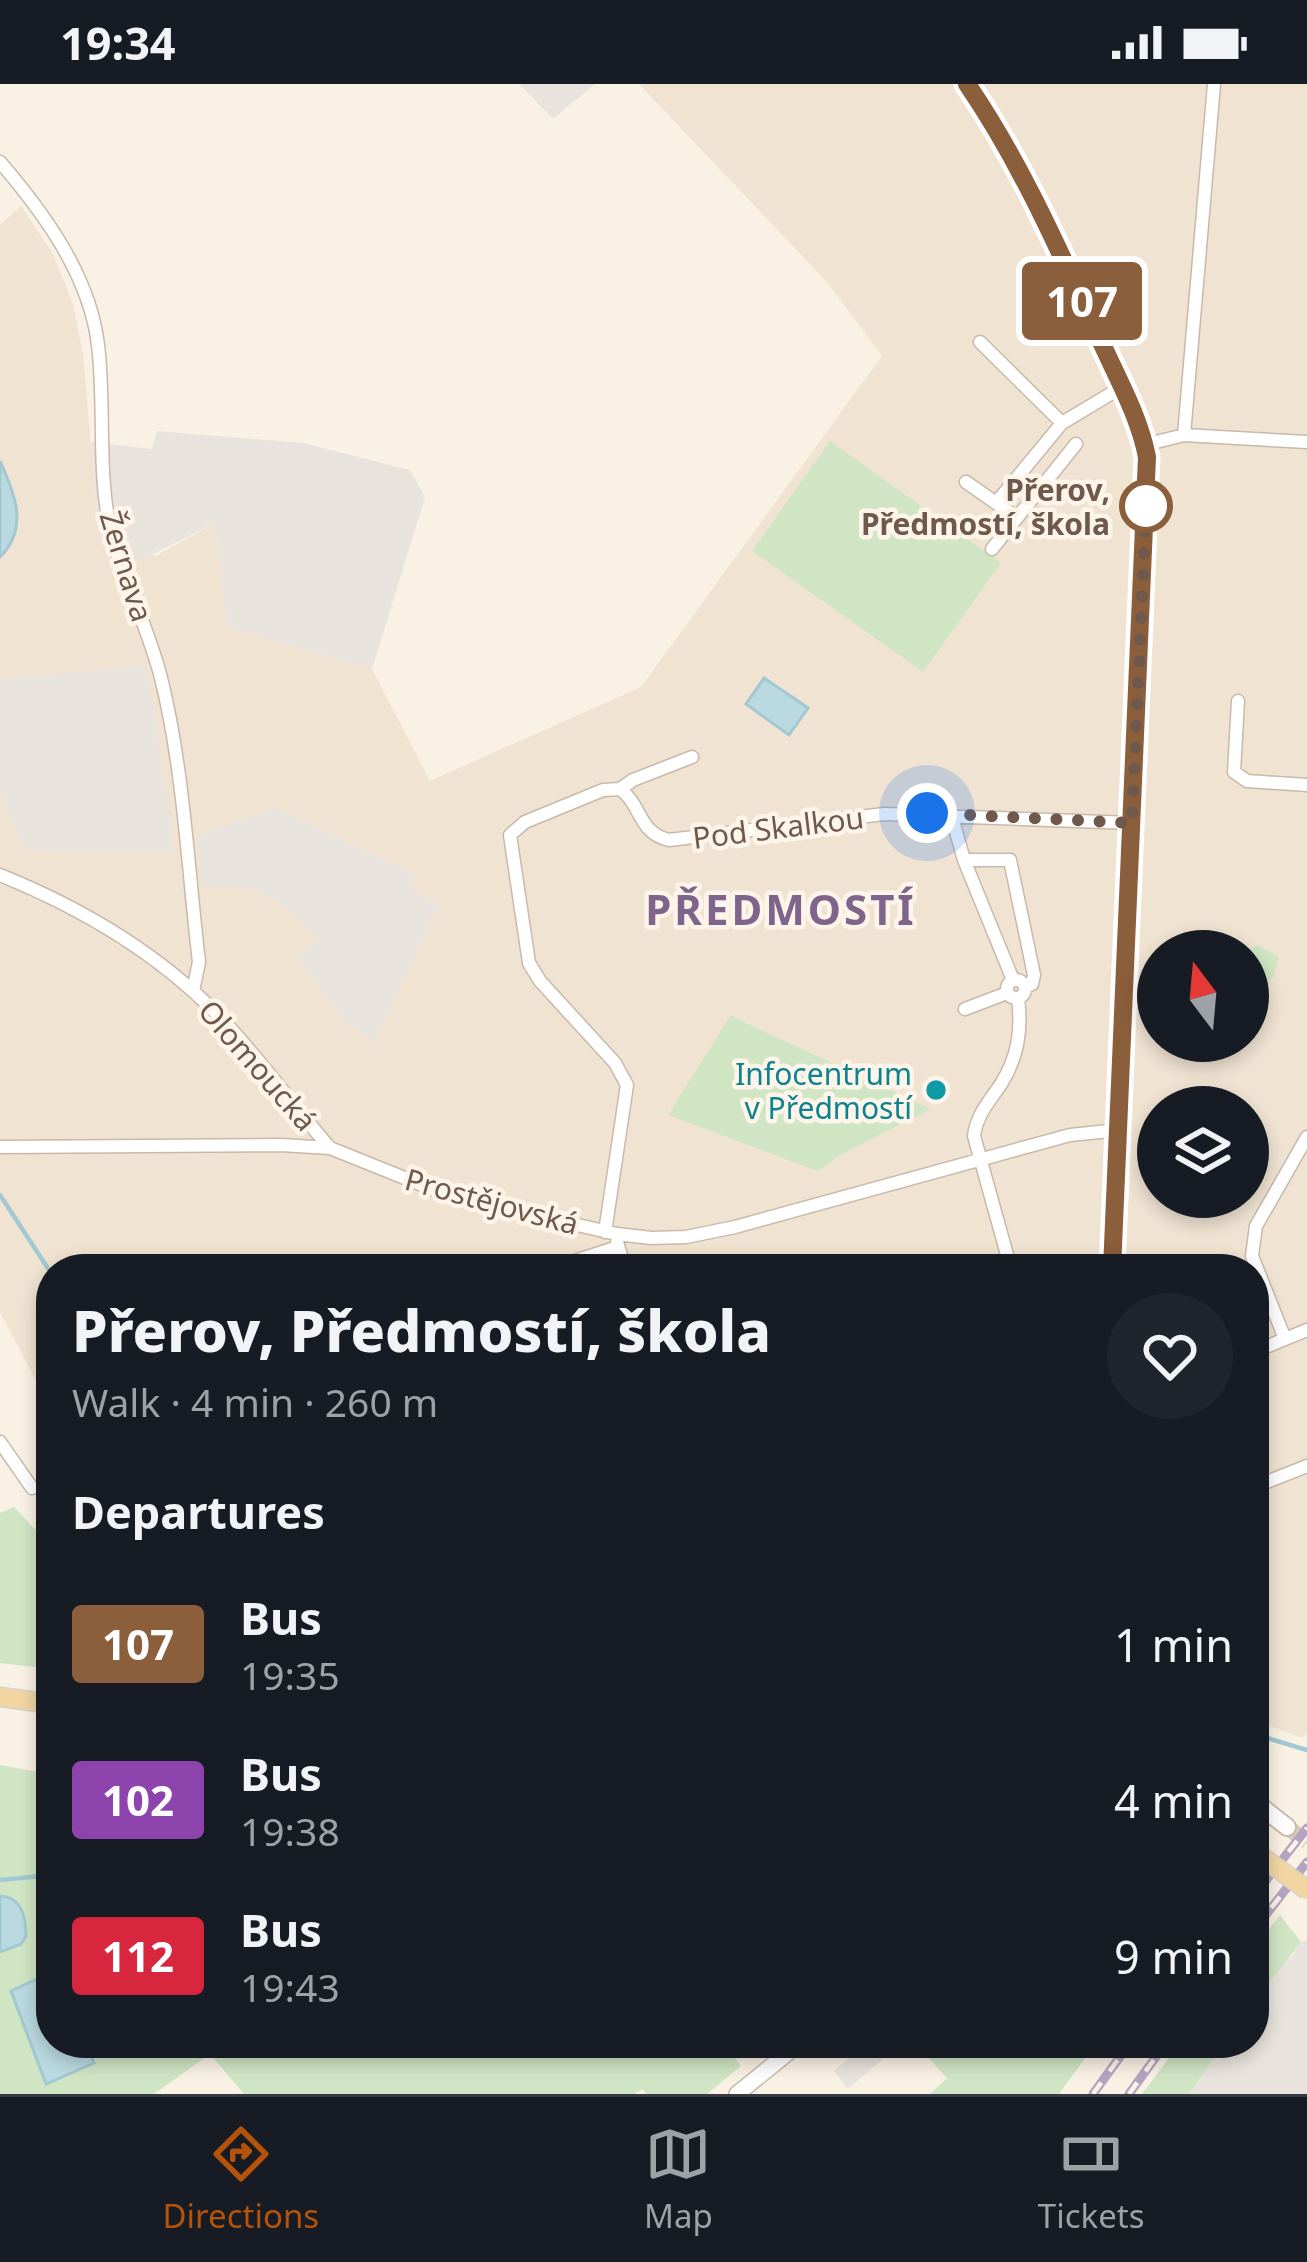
<!DOCTYPE html>
<html lang="en">
<head>
<meta charset="utf-8">
<style>
  :root { --surface:#171b24; --page:#20242c; --text:#f1f3f6; --muted:#9ea1a6; --line:#363941; --accent:#b45309 }
  body { margin:0; font-family:"Noto Sans",sans-serif; background:var(--page); color:var(--text); height:100vh; display:flex; flex-direction:column; font-size:45px; white-space:nowrap }
  * { box-sizing:border-box; margin:0 }
  p { font-size:39px; color:var(--muted) }
  .icon { flex:none; width:66px; height:66px; fill:none; stroke:currentColor; stroke-width:2; stroke-linecap:round; stroke-linejoin:round }
  .map { position:relative; flex:1; overflow:hidden }
  .panel { position:absolute; left:36px; top:1170px; width:1233px; height:804px; display:flex; flex-direction:column; background:var(--surface); border-radius:48px; box-shadow:0 6px 18px #0003 }
  .panel>* { flex:none }
  .badge { padding:0 24px; border-radius:9px; font-size:42px; line-height:78px }
  .needle { width:78px; rotate:344deg }
  .fabs { position:absolute; left:1137px; top:846px; display:grid; gap:24px }
  .fabs a { display:grid; place-items:center; width:132px; height:132px; border-radius:50%; background:var(--surface); box-shadow:0 6px 18px #0003; font-size:60px }
  .you { position:absolute; width:60px; height:60px; margin:-30px; border:9px solid #fff; border-radius:50%; background:#1a73e8; box-shadow:0 0 0 18px #1a73e833 }
  .map>.badge { position:absolute; translate:-50% -50%; box-shadow:0 0 0 6px #fff }
  h2 { padding:0 36px; font-size:45px; line-height:108px }
  .round { display:grid; place-items:center; flex:none; width:126px; height:126px; border-radius:63px; background:var(--page) }
  .summary { display:flex; align-items:center; justify-content:space-between; height:204px; padding:0 36px }
  h1 { font-size:57px; font-weight:800; line-height:90px }
  ul { padding:0; list-style:none }
  li { display:flex; align-items:center; gap:36px; height:156px; padding:0 36px }
  li div { flex:1 }
  li b { display:block; font-size:45px }
  li em { font-style:normal }
  li .badge { min-width:132px; font-weight:700; text-align:center }
  .status { display:flex; justify-content:space-between; align-items:center; height:84px; padding:0 60px; background:var(--surface); direction:ltr }
  .status svg { height:33px; fill:currentColor }
  .menu { display:flex; justify-content:space-around; align-items:center; height:168px; border-top:3px solid var(--line); background:var(--surface); font-size:33px; color:var(--muted) }
  .menu a { display:grid; justify-items:center; gap:6px }
  .menu .on { color:var(--accent) }
  .map>svg:first-child { display:block }
</style>
</head>
<body>
<div class="status"><b>19:34</b><svg viewBox="0 0 49 12"><path d="M0 12V9h3v3zM5 12V6h3v6zM10 12V3h3v9zM15 12V0h3v12zM26 1h20v11H26zM47 4h2v5h-2z"/></svg></div>
<div class="map">
<svg width="1307" height="2010" viewBox="0 0 1307 2010">
  <rect width="100%" height="100%" fill="#f9f1e3"/>
  <path fill="#f0e3d2" fill-rule="evenodd" d="M639,0H1307V1648L1302,1654L1254,1636V1185H51V1325L0,1228V141L21,122L53,170L73,220L83,270L99,451L156,472L215,439L229,544L372,585L430,697L641,603L882,272L826,197ZM1158,867H1248V957H1158ZM1158,1023H1248V1113H1158Z"/>
  <path fill="#e9e3dd" d="M519,0H595L553,35Z
    M157,347L303,359L410,386L425,413L372,585L228,544L215,439L115,489L99,451L91,358L152,365Z
    M147,582L175,768L24,766L0,705V595Z
    M277,724L416,791L411,804L439,820L374,958L346,938L297,873L318,855L288,824L264,810L240,803L202,804L197,752Z
    M1307,1857V2010H1189L1225,1959H1254V1918L1286,1873L1290,1875L1301,1858Z
    M866,1959H901L848,2005L834,1987Z"/>
  <path fill="#d0e5c4" d="M830,357L1001,479L923,588L752,467Z
    M1258,861L1279,873L1273,894L1260,903L1248,896L1246,867Z
    M731,931L750,941L931,1025L840,1071L818,1087L668,1031Z
    M14,1423L51,1462V1585L0,1579V1429Z
    M0,1681L49,1690L51,1694V1959H723L741,1982L707,2010H647L642,2005L634,2010H244L210,1970L154,2010H0V1868C39,1856 26,1840 11,1813L0,1812Z
    M1280,1831L1301,1858L1254,1918V1864Z
    M940,1959H1096L1059,2010H930L947,1994L926,1971Z
    M1180,1959H1225L1189,2010H1142Z"/>
  <path fill="#bad9e0" stroke="#a2c8d1" stroke-width="3" d="M0,377C15,410 29,444 0,473Z
    M764,594L808,624L789,651L746,620Z
    M0,1812C22,1813 26,1833 26,1852L21,1860L0,1868Z
    M50,1889L51,1959H85L94,1979L46,2000L11,1907Z"/>
  <g fill="none" stroke-linecap="round" stroke-linejoin="round">
    <path stroke="#a2c8d1" stroke-width="4.5" d="M0,1111L51,1189
      M1254,1650L1307,1666
      M0,1796L51,1791"/>
    <path stroke="#d6cbbd" stroke-width="16" stroke-dasharray="16 8" stroke-linecap="butt" d="M1287,1743L1307,1758"/>
    <defs>
      <path id="minor" d="M0,78C44,129 90,192 98,261C105,318 98,376 108,434C119,490 149,542 162,598C184,689 188,786 199,878L193,907
        M980,258L1062,339
        M1184,351L1214,0
        M1144,361L1184,351L1307,358
        M966,398L1016,433
        M996,419L1062,339L1122,303
        M992,465L1076,360
        M1238,617L1234,688L1247,697L1307,701
        M620,705C642,721 638,749 669,756L884,730L1132,739
        M951,730L964,776L1013,896
        M964,776H1010L1034,891L1032,900L1025,903
        M0,791C79,823 156,868 216,929C257,971 291,1019 329,1063
        M1007 905a9 9 0 1 1 18 0a9 9 0 1 1-18 0Z
        M965,925L1007,909
        M1307,1053L1256,1142L1252,1172L1285,1255L1307,1246
        M0,1063L281,1061L330,1064L447,1111L617,1150L651,1154L686,1153L735,1143L1070,1051L1119,1046
        M605,1148L627,1001L615,979L540,897L529,879L510,751L525,738L603,706L620,705L633,696L692,673
        M617,1158L625,1185
        M550,1185L618,1163
        M1011,1185L974,1052C977,1030 989,1018 1001,1000C1018,973 1022,946 1018,914
        M1261,1265L1285,1255
        M0,1358L32,1404
        M1254,1403L1307,1382"/>
      <path id="tertiary" d="M737,2010L800,1959"/>
      <path id="secondary" d="M967,0C1021,79 1059,166 1099,253C1116,291 1139,331 1147,372L1112,1185
        M1254,1717L1287,1743"/>
      <path id="primary" d="M0,1613L51,1620"/>
    </defs>
    <use href="#minor" stroke="#c8b9ab" stroke-width="15"/>
    <use href="#tertiary" stroke="#c8b9ab" stroke-width="18"/>
    <use href="#secondary" stroke="#cbbaaa" stroke-width="20"/>
    <use href="#primary" stroke="#d6d1cd" stroke-width="21"/>
    <use href="#minor" stroke="#fff" stroke-width="12"/>
    <use href="#tertiary" stroke="#fff" stroke-width="15"/>
    <use href="#secondary" stroke="#fff" stroke-width="16"/>
    <use href="#primary" stroke="#f1d6a2" stroke-width="18"/>
    <defs>
      <path id="rail" d="M1254,1812L1307,1744
        M1254,1846L1307,1778
        M1093,2010L1130,1959
        M1129,2010L1166,1959"/>
    </defs>
    <use href="#rail" stroke="#b4a4c1" stroke-width="9"/>
    <use href="#rail" stroke="#fdf5e9" stroke-width="4.5" stroke-dasharray="14" stroke-linecap="butt"/>
    <defs>
      <path id="primary-bridge" d="M1254,1767L1307,1806"/>
    </defs>
    <use href="#primary-bridge" stroke="#d6d1cd" stroke-width="21" stroke-linecap="butt"/>
    <use href="#primary-bridge" stroke="#f1d6a2" stroke-width="18"/>
  </g>
  <g fill="none" stroke-linecap="round" stroke-linejoin="round">
    <defs>
      <path id="line" d="M967,0C1021,79 1059,166 1099,253C1116,292 1139,331 1147,373L1112,1185"/>
    </defs>
    <use href="#line" stroke="#fff" stroke-width="27"/>
    <use href="#line" stroke="#8b5e3c" stroke-width="18"/>
    <path stroke="#6e594c" stroke-width="12" stroke-dasharray="0 21.6" d="M927,729L1132,739L1146,422"/>
  </g>
  <circle fill="#fff" stroke="#8b5e3c" stroke-width="6" cx="1146" cy="422" r="24"/>
  <circle fill="#0f9aa8" stroke="#fdf5e9" stroke-width="4.5" cx="936" cy="1006" r="12"/>
  <g text-anchor="middle" dominant-baseline="central" stroke-width="9" stroke-linejoin="round" paint-order="stroke">
    <g font-size="30" font-weight="bold" fill="#6e594c" stroke="#fdf5e9" text-anchor="end">
      <text x="1110" y="405">Přerov,<tspan x="1110" dy="34">Předmostí, škola</tspan></text>
    </g>
    <g font-size="30" fill="#6e594c" stroke="#fdf5e9">
      <text transform="translate(127 482) rotate(73)">Žernava</text>
      <text transform="translate(778 743) rotate(-7)">Pod Skalkou</text>
      <text transform="translate(258 981) rotate(49)">Olomoucká</text>
      <text transform="translate(492 1117) rotate(15)">Prostějovská</text>
    </g>
    <g font-size="30" fill="#0d838f" stroke="#fdf5e9" text-anchor="end">
      <text x="912" y="989">Infocentrum<tspan x="912" dy="34">v Předmostí</tspan></text>
    </g>
    <g font-size="42" font-weight="bold" letter-spacing="3" fill="#7f648b" stroke="#fdf5e9">
      <text x="781" y="824">PŘEDMOSTÍ</text>
    </g>
  </g>
</svg>
<div class="fabs">
<a><svg class="needle" viewBox="-14 -14 28 28"><path d="M0-13l5 13h-10z" fill="#e53935"/><path d="M0 13l5-13h-10z" fill="#9ea1a6"/></svg></a>
<a><svg class="icon" aria-label="layers" viewBox="0 0 24 24"><path d="M12 4l9 5-9 5-9-5zM3 14l9 5 9-5"/></svg></a>
</div>
<div class="you" style="left:927px;top:729px"></div>
<b class="badge" style="left:1082px;top:217px;background:#8b5e3c;color:#fff">107</b>
<section class="panel">
<div class="summary"><div><h1>Přerov, Předmostí, škola</h1><p>Walk · 4 min · 260 m</p></div><a class="round"><svg class="icon" aria-label="heart" viewBox="0 0 24 24"><path d="M12 20l-8-8c-3-5 5-10 8-4 3-6 11-1 8 4z"/></svg></a></div>
<h2>Departures</h2>
<ul>
<li><span class="badge" style="background:#8b5e3c;color:#fff">107</span><div><b>Bus</b><p>19:35</p></div><em>1 min</em></li>
<li><span class="badge" style="background:#8e44ad;color:#fff">102</span><div><b>Bus</b><p>19:38</p></div><em>4 min</em></li>
<li><span class="badge" style="background:#d7263d;color:#fff">112</span><div><b>Bus</b><p>19:43</p></div><em>9 min</em></li>
</ul>
</section>
</div>
<nav class="menu">
<a class="on"><svg class="icon" aria-label="directions" viewBox="0 0 24 24"><path d="M12 3l9 9-9 9-9-9zM9 14v-3h6M13 9l2 2-2 2"/></svg>Directions</a>
<a><svg class="icon" aria-label="map" viewBox="0 0 24 24"><path d="M3 6l6-2 6 2 6-2v14l-6 2-6-2-6 2zM9 4v14M15 6v14"/></svg>Map</a>
<a><svg class="icon" aria-label="tickets" viewBox="0 0 24 24"><path d="M3 7h18v10H3zM15 7v10"/></svg>Tickets</a>
</nav>
</body>
</html>
